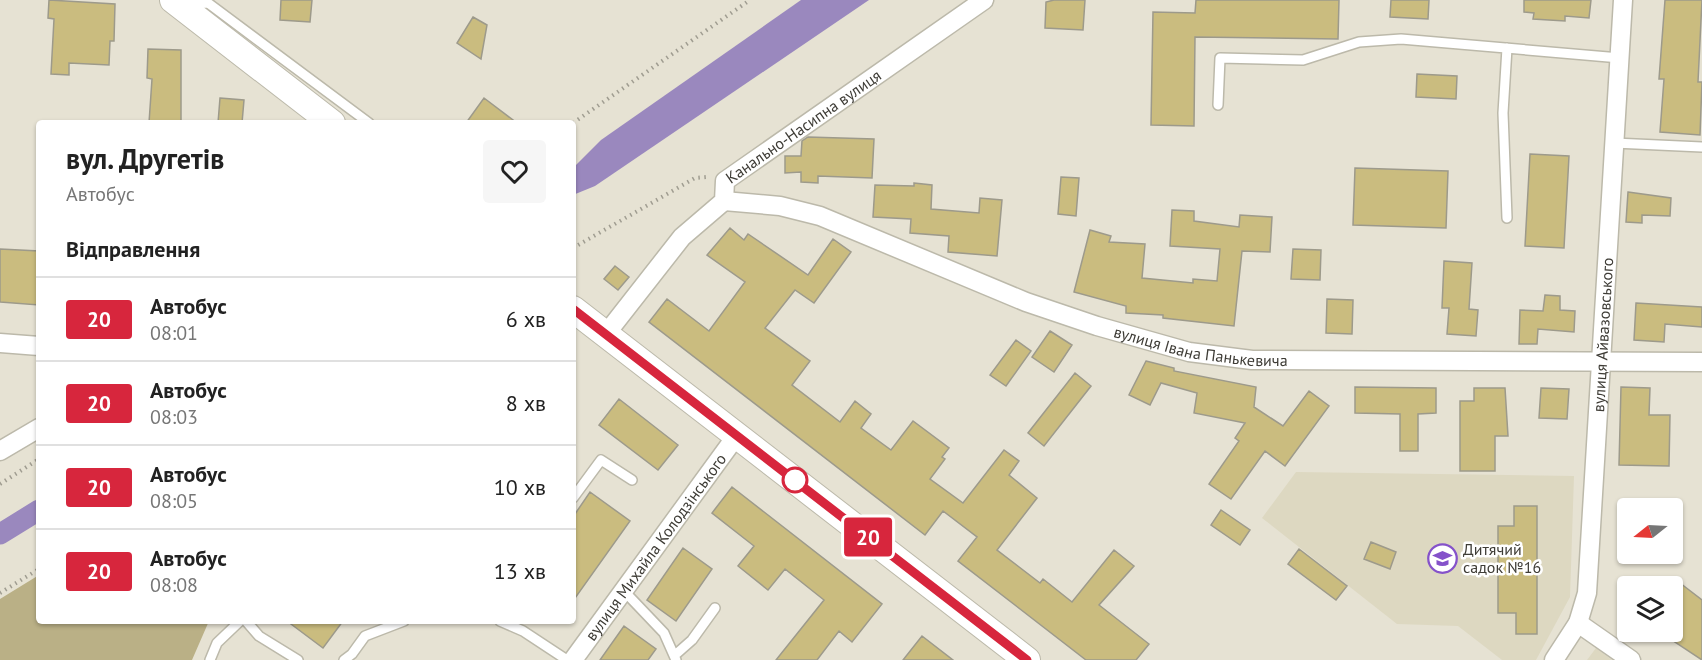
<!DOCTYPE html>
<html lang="uk">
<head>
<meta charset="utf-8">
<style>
  :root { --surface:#fff; --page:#f6f6f6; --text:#222; --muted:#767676; --line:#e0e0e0 }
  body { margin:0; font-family:"PT Sans",sans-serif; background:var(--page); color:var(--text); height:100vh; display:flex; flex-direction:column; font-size:22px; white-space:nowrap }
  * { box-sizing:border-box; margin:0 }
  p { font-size:20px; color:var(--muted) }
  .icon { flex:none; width:33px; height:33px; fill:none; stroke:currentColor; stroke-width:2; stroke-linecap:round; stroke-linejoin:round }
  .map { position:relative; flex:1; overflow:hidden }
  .panel { position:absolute; left:36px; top:120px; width:540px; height:504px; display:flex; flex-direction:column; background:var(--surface); border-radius:6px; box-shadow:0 2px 4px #0004 }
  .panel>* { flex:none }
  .badge { padding:0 12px; border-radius:4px; font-size:21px; line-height:39px }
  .needle { width:39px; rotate:252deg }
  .fabs { position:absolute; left:1617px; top:498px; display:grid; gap:12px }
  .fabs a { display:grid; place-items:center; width:66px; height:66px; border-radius:6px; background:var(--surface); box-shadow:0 2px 4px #0004; font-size:30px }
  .map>.badge { position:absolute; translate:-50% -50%; box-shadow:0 0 0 3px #fff }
  h2 { padding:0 30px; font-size:22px; line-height:54px }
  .round { display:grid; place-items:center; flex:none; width:63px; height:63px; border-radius:6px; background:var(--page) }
  .head { display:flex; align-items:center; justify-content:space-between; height:102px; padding:0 30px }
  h1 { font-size:28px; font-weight:800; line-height:45px }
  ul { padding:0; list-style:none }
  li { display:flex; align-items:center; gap:18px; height:84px; padding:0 30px; border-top:2px solid var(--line) }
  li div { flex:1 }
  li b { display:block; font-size:22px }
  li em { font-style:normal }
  li .badge { min-width:66px; font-weight:700; text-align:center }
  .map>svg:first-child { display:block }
</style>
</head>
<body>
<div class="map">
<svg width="1702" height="660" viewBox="0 0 1702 660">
  <rect width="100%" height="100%" fill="#e6e2d3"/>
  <path fill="#ddd8c1" d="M1296,472L1574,476L1570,597L1536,660H1502L1458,626L1397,624L1262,518Z
    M1596,648L1612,660H1587Z"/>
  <path fill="#bab086" d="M39,575V621H209L192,660H0V599Z"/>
  <path fill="#9a88be" d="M801,0H869L595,186L573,195V168L601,140Z"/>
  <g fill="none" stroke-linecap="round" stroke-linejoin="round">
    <path stroke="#9a88be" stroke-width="21" d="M0,534L39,510"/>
  </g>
  <path fill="#cabc7f" stroke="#9d9a8b" stroke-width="1.5" d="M49,0L115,4L114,41H110L109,65L69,63V75L51,74L54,19L48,18Z
    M281,0H312L310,22L280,20Z
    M1054,0H1085L1083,30L1045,28L1046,2Z
    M1196,0H1339L1338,39L1195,37L1194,126L1151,125L1153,12L1195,13Z
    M1391,0H1429L1428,19L1390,17Z
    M1524,0H1591L1589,18L1565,16V21L1533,19L1534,13L1524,12Z
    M1665,0H1702L1698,82H1702L1700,135L1660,132L1664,79H1659Z
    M473,17L487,25L481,59L457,43Z
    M148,49L181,50V123H149L152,79L147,78Z
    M1417,74L1457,76L1456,99L1416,97Z
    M220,98L244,100L242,123H218Z
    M484,98L517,123H466Z
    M808,137L874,139L872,178L818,176V183L801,182V172L785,173V156H801L802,141Z
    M1530,154L1569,156L1564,248L1525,246Z
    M1355,168L1448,171L1446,228L1353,225Z
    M1061,177L1079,178L1076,216L1058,214Z
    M914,183L932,185L931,209L979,213L980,198L1002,200L997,256L948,252L949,236L910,233L911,219L873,217L875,185L914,186Z
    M1628,192L1671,198L1670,216L1642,215V223L1626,222Z
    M1172,210L1194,211V221L1239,227L1240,215L1272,217L1270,252L1242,251L1234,326L1163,318V315L1126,313V306L1074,292L1090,230L1111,236L1109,242L1145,244L1142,278L1193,283V279L1217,281L1220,249L1170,246Z
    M730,228L744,240L748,234L808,275L833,239L851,252L814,303L795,290L765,328L810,361L792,385L840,422L855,401L871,414L861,428L891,450L913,421L949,448L942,457L945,459L930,479L963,503L1004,450L1019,461L1009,475L1037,498L997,550L1040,583L1043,579L1072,602L1114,550L1134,566L1099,605L1149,644L1136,660H1086L958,561L977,537L943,511L925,535L649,322L667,299L709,331L745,282L707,255Z
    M0,249L39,251V305L0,302Z
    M1293,249L1321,250L1320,280L1291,279Z
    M1444,261L1472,263L1469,309L1478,310L1476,336L1447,334L1449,308H1442Z
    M615,266L629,277L618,290L604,279Z
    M1545,295L1560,296V310L1575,311L1574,332L1538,329L1537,344H1519L1520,310L1543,311Z
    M1327,299L1353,300L1352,334L1326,333Z
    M1636,303L1702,307V327L1665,324L1664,342L1634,340Z
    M1050,331L1072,345L1054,372L1032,357Z
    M1016,340L1031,351L1006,386L990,375Z
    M1146,361L1174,368V371L1256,387L1254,407L1283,426L1309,391L1329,406L1285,466L1265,451L1231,499L1209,484L1239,441L1235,438L1245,423L1194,413L1197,393L1161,383L1150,405L1129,395Z
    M1075,373L1091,386L1044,446L1028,433Z
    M1355,387L1436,388V413L1418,414V451H1400V414L1355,413Z
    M1621,387L1650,388L1649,415H1670L1669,466L1619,465Z
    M1474,388H1505L1508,436H1495V471H1460V401H1474Z
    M1541,388L1569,389L1567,419L1539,418Z
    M619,399L678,445L658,470L599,425Z
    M732,487L882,604L852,642L839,631L817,660H776L824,600L785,569L768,590L738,566L754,546L712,513Z
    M590,492L630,521L573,601V517Z
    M1514,506H1537V634H1516V613H1498V526H1514Z
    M1221,510L1250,530L1240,545L1211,525Z
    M1371,542L1396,552L1390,569L1364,559Z
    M683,548L712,569L676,621L647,600Z
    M1299,549L1347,586L1336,600L1288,564Z
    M1680,583L1702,600V660L1672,640V592Z
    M287,621H343L323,648Z
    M624,626L656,649L648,660H600Z
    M922,636L953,660H903Z"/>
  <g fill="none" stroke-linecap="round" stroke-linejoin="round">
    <defs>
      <path id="lane" d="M189,11L196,4L208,3L369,123
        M1218,105L1220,58L1303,60L1359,42L1401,39L1620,58
        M1614,143L1702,147
        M1507,218L1503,113L1507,48
        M573,498L601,460L632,480
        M624,591L664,633L676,660
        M246,621L259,636L298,660
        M500,621L523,631L567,660
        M675,655L692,640L715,608
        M210,660L217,643L240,621
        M344,660L352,654L365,636L404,621"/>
      <g id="street">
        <path id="s1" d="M724,201L780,206L820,216L1026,302L1097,326L1189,352L1252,360L1702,362"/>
        <path id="s2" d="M606,334L682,237L724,201L725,181L984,0"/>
        <path d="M0,343L39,346"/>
        <path d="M0,451L39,428"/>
        <path d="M1578,623L1631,660"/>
        <path id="s3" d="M573,660L737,435"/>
        <path id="s4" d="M1554,660L1578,623L1587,593L1623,0"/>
      </g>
      <path id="secondary" d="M173,0L332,123
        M573,309L1027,660"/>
    </defs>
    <use href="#lane" stroke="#bcb9aa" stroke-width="12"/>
    <use href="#street" stroke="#bcb9aa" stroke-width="21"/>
    <use href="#secondary" stroke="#bcb9aa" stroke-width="28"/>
    <path stroke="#a09d91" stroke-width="4" stroke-dasharray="1.5 4.5" stroke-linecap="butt" d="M573,123L750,0
      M573,248L695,178L707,177
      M0,484L39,459
      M0,593L39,569"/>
    <use href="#lane" stroke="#fff" stroke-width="9"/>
    <use href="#street" stroke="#fff" stroke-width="18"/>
    <use href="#secondary" stroke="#fff" stroke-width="26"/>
  </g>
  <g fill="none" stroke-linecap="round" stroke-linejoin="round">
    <defs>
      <path id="line" d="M573,309L1027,660"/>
    </defs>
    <use href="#line" stroke="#fff" stroke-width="14"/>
    <use href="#line" stroke="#d7263d" stroke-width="9"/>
  </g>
  <defs>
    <symbol id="school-ring" viewBox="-11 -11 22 22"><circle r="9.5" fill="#fff" stroke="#8552ca" stroke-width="1.5"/><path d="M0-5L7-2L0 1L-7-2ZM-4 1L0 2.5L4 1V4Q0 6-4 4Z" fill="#8552ca"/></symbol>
  </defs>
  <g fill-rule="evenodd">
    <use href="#school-ring" x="1426" y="542" width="33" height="33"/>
  </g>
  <circle fill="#fff" stroke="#d7263d" stroke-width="3" cx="795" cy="480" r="12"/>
  <g text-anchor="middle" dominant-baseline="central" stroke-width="5" stroke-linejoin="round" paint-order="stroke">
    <g font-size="16" fill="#3e3c36" stroke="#fff">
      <text stroke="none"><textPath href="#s2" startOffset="294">Канально-Насипна вулиця</textPath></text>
      <text stroke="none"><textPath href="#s4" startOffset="334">вулиця Айвазовського</textPath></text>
      <text stroke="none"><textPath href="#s1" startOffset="502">вулиця Івана Панькевича</textPath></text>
      <text stroke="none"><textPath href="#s3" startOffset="140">вулиця Михайла Колодзінського</textPath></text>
    </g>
    <g font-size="16" fill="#3e3c36" stroke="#fff" text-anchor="start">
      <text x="1463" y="549">Дитячий<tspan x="1463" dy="18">садок №16</tspan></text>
    </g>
  </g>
</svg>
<div class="fabs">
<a><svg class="needle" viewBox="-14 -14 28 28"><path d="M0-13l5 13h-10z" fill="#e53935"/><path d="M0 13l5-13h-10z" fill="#767676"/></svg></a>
<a><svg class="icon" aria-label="layers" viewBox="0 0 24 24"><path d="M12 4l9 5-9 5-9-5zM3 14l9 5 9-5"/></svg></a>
</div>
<b class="badge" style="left:868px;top:537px;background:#d7263d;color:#fff">20</b>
<section class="panel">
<div class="head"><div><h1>вул. Другетів</h1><p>Автобус</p></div><a class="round"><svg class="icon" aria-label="heart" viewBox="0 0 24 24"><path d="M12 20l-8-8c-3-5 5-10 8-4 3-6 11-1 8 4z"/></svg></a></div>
<h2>Відправлення</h2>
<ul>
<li><span class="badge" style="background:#d7263d;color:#fff">20</span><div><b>Автобус</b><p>08:01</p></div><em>6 хв</em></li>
<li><span class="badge" style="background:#d7263d;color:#fff">20</span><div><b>Автобус</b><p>08:03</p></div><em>8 хв</em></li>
<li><span class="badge" style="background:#d7263d;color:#fff">20</span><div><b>Автобус</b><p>08:05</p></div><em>10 хв</em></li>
<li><span class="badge" style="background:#d7263d;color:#fff">20</span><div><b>Автобус</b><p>08:08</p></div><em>13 хв</em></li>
</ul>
</section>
</div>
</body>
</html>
